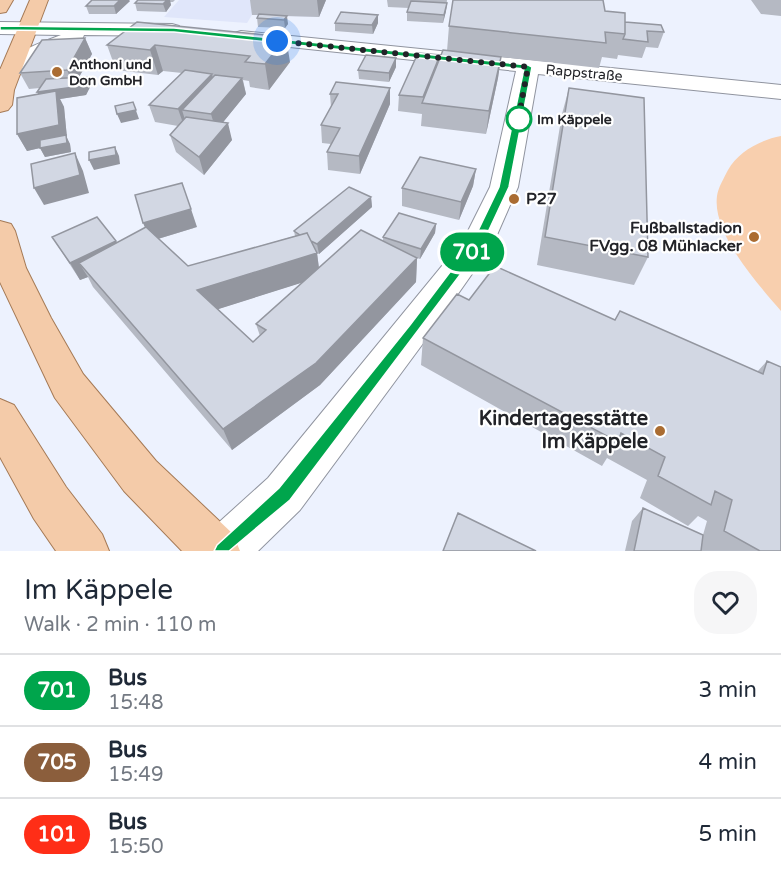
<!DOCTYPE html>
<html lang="en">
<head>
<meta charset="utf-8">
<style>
  :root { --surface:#fff; --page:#f6f6f7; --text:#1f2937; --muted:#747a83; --line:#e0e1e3 }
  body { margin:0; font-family:"Varela Round",sans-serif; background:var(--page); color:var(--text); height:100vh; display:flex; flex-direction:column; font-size:22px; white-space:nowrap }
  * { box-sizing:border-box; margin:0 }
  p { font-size:20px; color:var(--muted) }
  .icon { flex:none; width:33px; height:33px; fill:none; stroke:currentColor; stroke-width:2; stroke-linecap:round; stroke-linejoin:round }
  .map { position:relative; height:551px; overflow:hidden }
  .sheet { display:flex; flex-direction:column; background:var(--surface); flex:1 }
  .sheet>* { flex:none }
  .badge { padding:0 12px; border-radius:20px; font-size:21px; line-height:39px }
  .you { position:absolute; width:30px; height:30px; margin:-15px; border:4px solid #fff; border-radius:50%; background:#1a73e8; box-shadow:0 0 0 9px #1a73e833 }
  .map>.badge { position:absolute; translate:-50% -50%; box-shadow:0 0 0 3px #fff }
  .round { display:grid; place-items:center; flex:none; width:63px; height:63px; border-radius:24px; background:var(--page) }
  .head { display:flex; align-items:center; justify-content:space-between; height:102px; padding:0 24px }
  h1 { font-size:28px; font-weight:600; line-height:45px }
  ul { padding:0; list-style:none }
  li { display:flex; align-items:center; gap:18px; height:72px; padding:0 24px; border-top:2px solid var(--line) }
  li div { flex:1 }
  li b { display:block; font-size:22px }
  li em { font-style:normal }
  li .badge { min-width:66px; font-weight:700; text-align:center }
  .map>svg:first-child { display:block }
</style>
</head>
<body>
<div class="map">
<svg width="781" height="551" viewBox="0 0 781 551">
  <rect width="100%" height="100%" fill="#edf2fe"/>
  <path fill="#e0e6fa" d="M179,0H326L319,17L252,15L247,23L164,17Z"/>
  <path fill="#f8cfae" d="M781,136V311C758,284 712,234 717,196C718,188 724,178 728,170C738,152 760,140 781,136Z"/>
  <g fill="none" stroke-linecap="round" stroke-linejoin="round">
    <defs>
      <path id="minor" d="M0,22L172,24L179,26L182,30L179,34L172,36L84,35L82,40L43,56L19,75L11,76L3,75L0,70C13,51 41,43 61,35L0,34Z
        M241,31L781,85V99L538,74L518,187L493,244L427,338L300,510L258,551H199L206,534L268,478L464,239L490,187L516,71L234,41L231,37L234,33Z"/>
      <path id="major" d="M0,0H13L6,12L0,13Z
        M30,0H48L14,90L12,105L8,110L0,112V70Z
        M0,221L11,224L15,231L26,268L51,318L83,374L156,461L233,534L240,551H182L124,491L55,398L0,282Z
        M0,399L14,405L66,487L102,534L109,551H56L34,519L0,457Z"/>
    </defs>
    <use href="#minor" stroke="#90949f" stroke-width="2"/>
    <use href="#major" stroke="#a57a56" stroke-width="2"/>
    <use href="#minor" fill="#fff" fill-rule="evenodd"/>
    <use href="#major" fill="#f4cba9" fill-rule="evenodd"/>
  </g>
  <path fill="#b5b9c3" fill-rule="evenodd" d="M138,0H175L173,2H170L171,5L166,12L137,11L135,3Z
    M250,0H326L319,17L285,16L288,24L285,28L258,27L257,18L259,15H252Z
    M387,0H447L446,11L443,23L407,21V12L409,8L388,7Z
    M751,0H781V16L761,14Z
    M130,1L116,14H89L86,6Z
    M605,11L625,22L664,32L658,48L646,47L642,58L618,55L617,59L602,57L599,68L501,57L498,78L486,134L421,126L422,114L398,111L399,95L439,59L447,51L449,26Z
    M378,15V23L373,34L335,31V23Z
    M137,22L290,62L269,90L250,87L249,81L243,80L246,94L223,122L232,140L204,175L176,152L170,135L178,126L155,122L149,105L182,73L163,71L158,75L116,70L107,45Z
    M85,38L92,54L79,77H87L91,85L86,95L60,99L64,107L67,138L70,144L71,152L45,157L40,148L27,151L17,134L38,94L40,88L29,89L20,73Z
    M396,67L389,82L359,79L358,70Z
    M336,82L390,104L360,174L328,170L327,152L331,144L322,143L321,125L331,107L330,94Z
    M569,88L648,257L634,285L537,265L562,114Z
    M476,169L473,186L459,220L402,206V188Z
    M371,197L372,207L319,254L317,253L319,268L383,241V237L436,224L435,233L420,259L417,258L416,282L320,385L232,450L93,287L88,277L80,280L52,237L117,243L197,227L158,239L188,266L295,236L294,231ZM303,282L256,324L260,336L253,342L218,309Z
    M469,300L615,320L757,372L767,361L781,551H625L632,521L643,508L703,535L707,521L698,516L688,526L640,498L647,480L607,458L602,466L421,365L423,338Z"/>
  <path fill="#93969f" d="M120,0H129L130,1L116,14L114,6Z
    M167,0H170L171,5L166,12L163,4Z
    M317,0H326L319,17Z
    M447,3L446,11L443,23L444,15Z
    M378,15V23L373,34L372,25Z
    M287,16L288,24L285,28L284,20Z
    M286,37L290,62L269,90L265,64Z
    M85,38L92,54L74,86L67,70Z
    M155,45L163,71L158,75L150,50Z
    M501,57L498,78L486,134L489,111Z
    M396,58V67L389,82V73Z
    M212,74L216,91L182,110L186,123L184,126L178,109Z
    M87,77L91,85L86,95L60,99L64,107L67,138L70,144L71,152L45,157L40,148L27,151L17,134L42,101L37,92Z
    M242,78L246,94L216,131L211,114Z
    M390,88V104L360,174L359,156Z
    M133,102L139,119L121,123L117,114Z
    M228,123L232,140L204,175L199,157Z
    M115,147L119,156L120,164L94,170L89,160Z
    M75,153L83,171L89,193L44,205L34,188Z
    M476,169L473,186L459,220L461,202Z
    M371,197L372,207L319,254L317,244Z
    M191,209L197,227L151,241L143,223Z
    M436,224L435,233L420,259L421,249Z
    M116,241L125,259L79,263L88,277L80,280L70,263Z
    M317,253L320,277L206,313L197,290Z
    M417,258L416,282L320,385L232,450L223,429Z"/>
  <path fill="#d2d7e3" stroke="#93969f" stroke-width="1.5" d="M92,0H120L114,6H86Z
    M138,0H167L163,4L135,3Z
    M453,0H603L605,11L625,13V34L605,32L606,43L449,26Z
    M411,1L447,3L444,15L407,12Z
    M341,12L378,15L372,25L335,23Z
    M259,14L287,16L284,20L257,18Z
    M137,22L286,37L265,64L245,62L250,56L155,45L150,50L107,45Z
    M625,22L661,25L664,32L647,31L648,42L623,39L625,34Z
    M85,38L67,70L20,73L42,40Z
    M443,50L501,57L489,111L422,103Z
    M418,53L440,55L423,97L399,95Z
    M366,55L396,58L389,73L358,70Z
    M185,70L212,74L178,109L149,105Z
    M215,75L242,78L211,114L182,110Z
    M87,77L82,86L37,92L46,79Z
    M336,82L390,88L359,156L327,152L340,128L321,125L338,94H330Z
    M569,88L644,98L648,257L545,237Z
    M56,91L59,125L17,134V98Z
    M133,102L136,110L117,114L115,106Z
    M186,117L228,123L199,157L170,135Z
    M66,135L67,143L40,148V140Z
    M115,147L116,155L89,160V152Z
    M75,153L80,175L34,188L31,164Z
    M420,157L476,169L461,202L402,188Z
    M182,183L191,209L143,223L135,195Z
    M349,187L371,197L317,244L311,241L307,233L300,235L294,231Z
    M399,213L436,224L421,249L383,237Z
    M97,217L116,241L70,263L52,237Z
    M146,227L188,266L307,233L317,253L197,290L253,342L266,330L256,324L361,230L417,258L316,363L223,429L79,263Z
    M495,266L615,320L620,311L763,374L767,361L781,367V551H760L724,531L732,500L715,491L711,505L658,476L665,457L621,433L618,442L423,338L457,294L469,300Z
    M643,508L703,535L701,551H634Z
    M458,513L536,551H443Z"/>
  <path fill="#00a54c" stroke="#fff" stroke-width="1.5" d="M0,26L174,28L528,65L532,67L509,187L481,247L290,500L229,551H214L217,545L279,488L410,325L472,243L499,187L524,69L174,32L0,30Z"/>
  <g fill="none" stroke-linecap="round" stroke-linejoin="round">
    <path stroke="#222328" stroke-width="6" stroke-dasharray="0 10.8" d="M277,41L528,67L518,121L519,119"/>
  </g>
  <g fill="#aa6c32" stroke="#fff" stroke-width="2">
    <circle cx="57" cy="72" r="6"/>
    <circle cx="514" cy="199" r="6"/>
    <circle cx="754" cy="237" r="6"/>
    <circle cx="660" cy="431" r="6"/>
  </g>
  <circle fill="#fff" stroke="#00a54c" stroke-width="3" cx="519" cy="119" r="12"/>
  <g text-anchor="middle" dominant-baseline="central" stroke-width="4.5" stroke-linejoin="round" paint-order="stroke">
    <g font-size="14" font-weight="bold" fill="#222328" stroke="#fff" text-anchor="start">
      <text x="69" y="64">Anthoni und<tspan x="69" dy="16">Don GmbH</tspan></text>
    </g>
    <g font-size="14" fill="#222328" stroke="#fff">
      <text transform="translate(584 73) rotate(5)">Rappstraße</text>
    </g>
    <g font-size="14" font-weight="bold" fill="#222328" stroke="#fff" text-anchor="start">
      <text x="537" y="119">Im Käppele</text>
    </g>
    <g font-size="16" font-weight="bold" fill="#222328" stroke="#fff" text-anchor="start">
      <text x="526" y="199">P27</text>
      <text x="742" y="228" text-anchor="end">Fußballstadion<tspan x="742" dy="18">FVgg. 08 Mühlacker</tspan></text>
    </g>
    <g font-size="20" font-weight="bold" fill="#222328" stroke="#fff" text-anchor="end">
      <text x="648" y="419">Kindertagesstätte<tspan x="648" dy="23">Im Käppele</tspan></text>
    </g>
  </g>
</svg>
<div class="you" style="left:277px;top:41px"></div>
<b class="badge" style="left:472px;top:252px;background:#00a54c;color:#fff">701</b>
</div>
<section class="sheet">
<div class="head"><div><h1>Im Käppele</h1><p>Walk · 2 min · 110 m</p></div><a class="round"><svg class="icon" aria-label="heart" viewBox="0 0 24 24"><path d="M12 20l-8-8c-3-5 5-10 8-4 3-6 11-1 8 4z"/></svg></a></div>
<ul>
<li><span class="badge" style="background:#00a54c;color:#fff">701</span><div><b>Bus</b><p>15:48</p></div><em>3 min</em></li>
<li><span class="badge" style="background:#8b5e3c;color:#fff">705</span><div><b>Bus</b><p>15:49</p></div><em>4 min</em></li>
<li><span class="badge" style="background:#ff2e17;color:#fff">101</span><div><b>Bus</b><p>15:50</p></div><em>5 min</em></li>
</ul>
</section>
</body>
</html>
